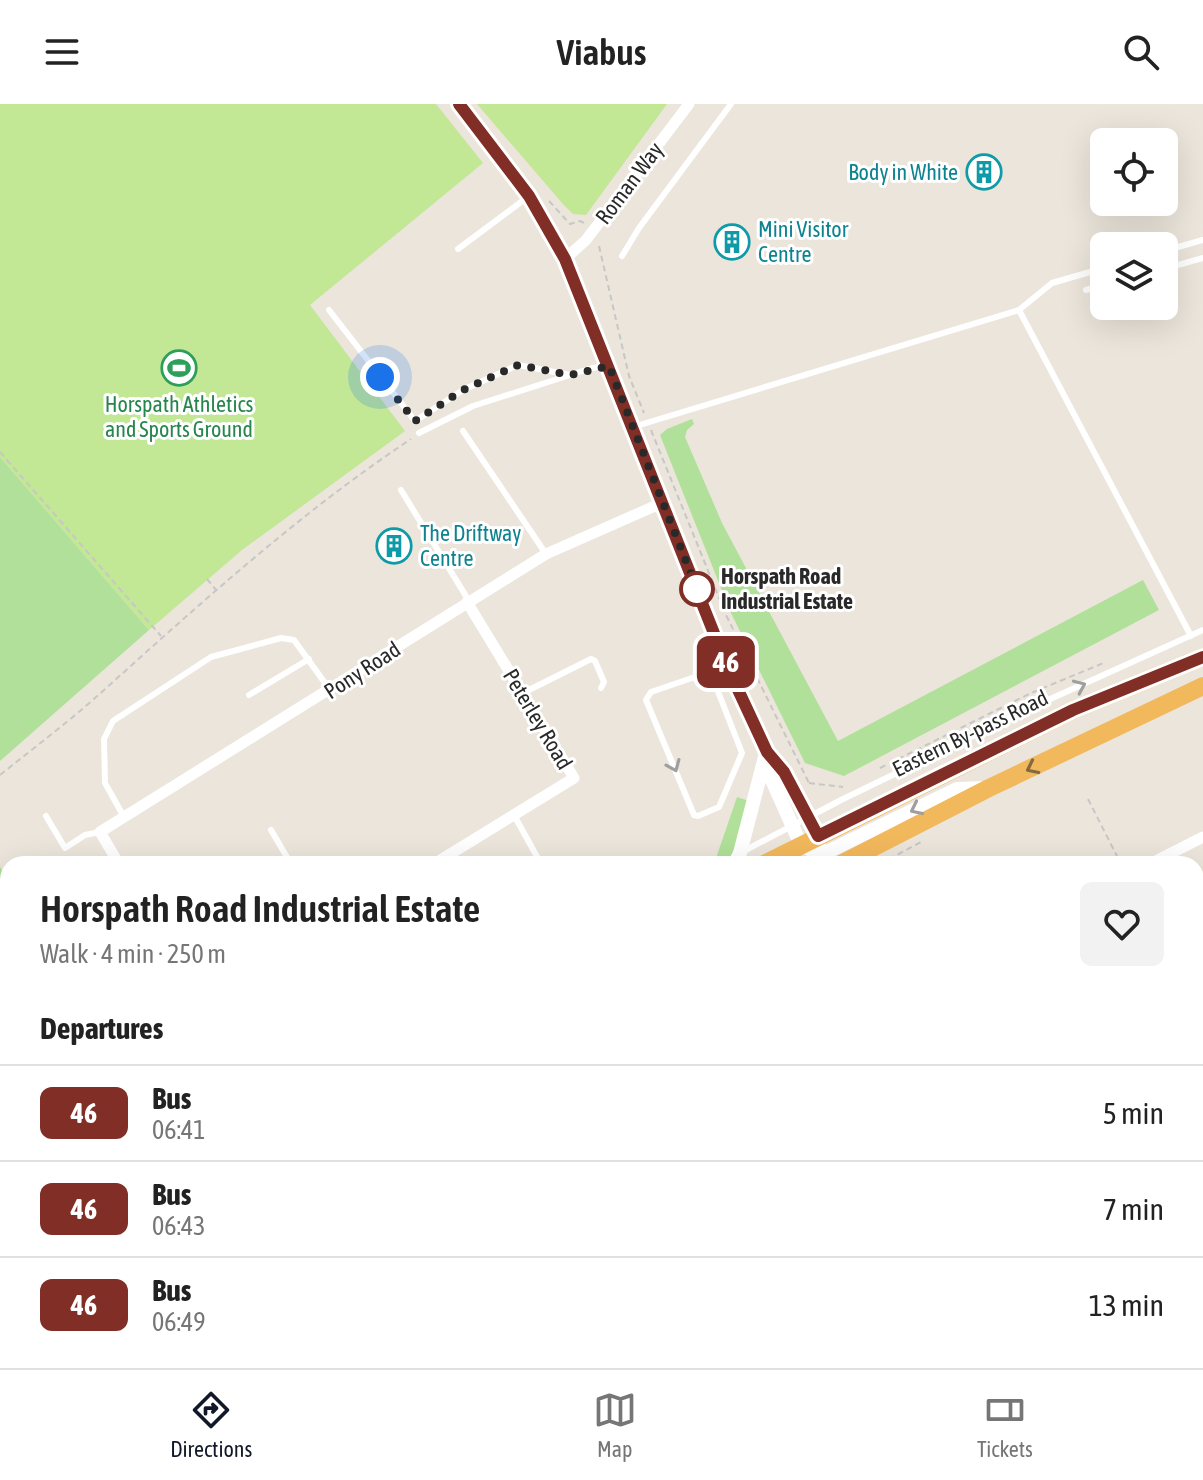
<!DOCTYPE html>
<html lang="en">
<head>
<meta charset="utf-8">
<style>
  :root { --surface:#fff; --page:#f2f2f2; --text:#222; --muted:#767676; --line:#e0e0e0; --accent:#111827 }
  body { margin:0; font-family:"Asap Condensed",sans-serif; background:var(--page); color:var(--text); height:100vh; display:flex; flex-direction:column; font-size:30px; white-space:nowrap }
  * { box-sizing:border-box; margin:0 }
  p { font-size:26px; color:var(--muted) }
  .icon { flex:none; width:44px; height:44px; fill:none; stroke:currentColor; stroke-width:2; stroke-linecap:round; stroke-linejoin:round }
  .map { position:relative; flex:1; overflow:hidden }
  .drawer { position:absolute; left:0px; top:752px; width:1204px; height:512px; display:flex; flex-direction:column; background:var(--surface); border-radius:24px 24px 0 0; box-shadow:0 8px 32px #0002 }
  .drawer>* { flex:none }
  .badge { padding:0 16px; border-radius:12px; font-size:28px; line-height:52px }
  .tools { position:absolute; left:1090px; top:24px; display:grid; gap:16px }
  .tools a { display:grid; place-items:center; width:88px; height:88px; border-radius:12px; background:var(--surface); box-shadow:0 8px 32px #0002; font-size:40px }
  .you { position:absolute; width:40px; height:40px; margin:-20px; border:6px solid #fff; border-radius:50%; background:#1a73e8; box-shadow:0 0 0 12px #1a73e833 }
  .map>.badge { position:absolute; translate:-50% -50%; box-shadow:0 0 0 4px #fff }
  h2 { padding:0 40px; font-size:30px; line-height:72px }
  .round { display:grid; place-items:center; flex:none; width:84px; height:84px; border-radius:12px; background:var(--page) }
  .head { display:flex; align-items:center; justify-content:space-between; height:136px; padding:0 40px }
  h1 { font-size:38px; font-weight:600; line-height:60px }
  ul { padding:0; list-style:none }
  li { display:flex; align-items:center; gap:24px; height:96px; padding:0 40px; border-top:2px solid var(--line) }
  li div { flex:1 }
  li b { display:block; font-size:30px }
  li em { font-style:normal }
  li .badge { min-width:88px; font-weight:700; text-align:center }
  header { display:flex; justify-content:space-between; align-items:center; height:104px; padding:0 40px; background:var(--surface); font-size:36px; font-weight:600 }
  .dock { display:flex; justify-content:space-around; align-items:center; height:112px; border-top:2px solid var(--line); background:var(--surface); font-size:22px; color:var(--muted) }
  .dock a { display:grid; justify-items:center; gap:4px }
  .dock .current { color:var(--accent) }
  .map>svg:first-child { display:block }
</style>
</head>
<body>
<header><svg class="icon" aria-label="menu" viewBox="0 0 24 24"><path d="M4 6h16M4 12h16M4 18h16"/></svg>Viabus<svg class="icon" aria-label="search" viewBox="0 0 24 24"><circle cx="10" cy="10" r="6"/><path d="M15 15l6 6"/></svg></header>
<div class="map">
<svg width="1203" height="1264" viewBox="0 0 1203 1264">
  <rect width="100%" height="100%" fill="#ebe5db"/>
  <path fill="#b0e099" d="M692,315L694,320L687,326L685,333L722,419L838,637L1143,476L1159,506L844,672L805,659L731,509L660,331L667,325Z
    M0,353L149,526L0,657Z
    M737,693L749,697L733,749L723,760H714Z
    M0,763L8,776V1049L6,1055L8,1057V1172L0,1177Z"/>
  <path fill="#c2e795" d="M0,0H436L483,59L310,201L405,327L242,446L149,526L0,353Z
    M477,0H667L586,111L573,110L562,99Z"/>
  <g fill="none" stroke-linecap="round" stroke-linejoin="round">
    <path stroke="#c7c7c7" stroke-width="2" stroke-dasharray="6 4" stroke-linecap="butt" d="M549,97L570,120L580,117L584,119
      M599,142L629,272L644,309
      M651,326L726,511L809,679
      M0,348L161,532
      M207,475L216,486
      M880,664L1031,589L1106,558
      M0,671C35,643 71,616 104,586C202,498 301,408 411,335
      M809,679L843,683
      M1088,695L1121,760
      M880,760L921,738
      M895,760L898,752
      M1196,831L1203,829
      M0,893L8,905
      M0,973L8,975
      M0,1066L8,1060
      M42,1259L55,1264
      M0,1260L8,1255
      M40,1264L44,1256
      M255,1264L266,1256"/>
    <path stroke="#fff" stroke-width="6" d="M458,145L529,92
      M1164,147L1203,136
      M622,152L639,124L731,0
      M1164,165L1203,154
      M1086,186L1104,181
      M329,206L415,317L463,286L518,261L570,271
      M1019,206L1191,532
      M633,323L1019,206L1052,179L1104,164
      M463,327L546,450
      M419,329L473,302L592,264L605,262
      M401,386L469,497
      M710,567L742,649L719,703L698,712L694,711L646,596L651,588L727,562
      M523,589L591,555L595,557L604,578L601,584
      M249,591L309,555
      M514,711L541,760
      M46,712L65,744L85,731L100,728
      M124,713L105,679L104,635L113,617L211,553L281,534L294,536L330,586
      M271,726L291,760
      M744,747L841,696L1037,601L1203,526"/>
    <path stroke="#fff" stroke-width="11" d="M565,155L586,136L689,0
      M119,760L100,728L546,450L664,398
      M434,760L574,674L467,498
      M1150,760L1203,733
      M1196,956L1203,954
      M366,1256V1264
      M597,1256L608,1259
      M798,1256L829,1264
      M1008,1256L1012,1264"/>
    <path stroke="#fff" stroke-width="14" d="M459,0L529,92L565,155L727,562L767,648L771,674L801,741L821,751L957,685L986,684
      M767,648L784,668L818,732L819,741
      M735,760L740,749L765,653
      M24,1264L25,1256"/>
    <path stroke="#f2b85c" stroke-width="18" d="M764,760L1073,606L1203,553
      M841,760L989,684L1203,582
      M0,1190L8,1185
      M0,1234L8,1228"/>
  </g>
  <defs><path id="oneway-chevron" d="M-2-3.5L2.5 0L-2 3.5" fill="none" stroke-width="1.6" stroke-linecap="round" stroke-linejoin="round" transform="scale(2)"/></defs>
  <g stroke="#9f9f9f">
    <use href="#oneway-chevron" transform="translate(1080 582) rotate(-24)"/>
    <use href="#oneway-chevron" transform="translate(674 662) rotate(67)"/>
    <use href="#oneway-chevron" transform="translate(916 705) rotate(154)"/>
  </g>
  <use stroke="#836940" href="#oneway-chevron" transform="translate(1032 664) rotate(154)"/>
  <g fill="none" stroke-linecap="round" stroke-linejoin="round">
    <defs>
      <path id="line" d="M459,0L529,92L565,155L727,562L767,648L784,668L818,732L1073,606L1203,553"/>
    </defs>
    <use href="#line" stroke="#fff" stroke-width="18"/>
    <use href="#line" stroke="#812e27" stroke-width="12"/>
    <path stroke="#292929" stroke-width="8" stroke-dasharray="0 14.4" d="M380,273L415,317L463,286L518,261L570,271L609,262L697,485"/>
  </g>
  <defs>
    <symbol id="building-ring" viewBox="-11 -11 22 22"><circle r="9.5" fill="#fff" stroke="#0f9aa8" stroke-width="1.5"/><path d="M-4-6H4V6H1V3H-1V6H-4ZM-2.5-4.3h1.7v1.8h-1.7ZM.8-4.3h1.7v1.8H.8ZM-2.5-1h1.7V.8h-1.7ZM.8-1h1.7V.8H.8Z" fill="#0f9aa8"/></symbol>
    <symbol id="stadium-ring" viewBox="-11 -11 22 22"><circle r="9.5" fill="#fff" stroke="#2e9e5b" stroke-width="1.5"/><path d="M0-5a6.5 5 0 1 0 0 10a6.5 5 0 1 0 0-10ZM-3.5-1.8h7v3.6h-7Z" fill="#2e9e5b"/></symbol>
  </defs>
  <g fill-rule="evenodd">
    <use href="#building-ring" x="964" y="48" width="40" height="40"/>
    <use href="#building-ring" x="712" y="118" width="40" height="40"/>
    <use href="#stadium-ring" x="159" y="244" width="40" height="40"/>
    <use href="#building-ring" x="374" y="422" width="40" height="40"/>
  </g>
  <circle fill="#fff" stroke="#812e27" stroke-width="4" cx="697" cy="485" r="16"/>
  <g text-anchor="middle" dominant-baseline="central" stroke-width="6" stroke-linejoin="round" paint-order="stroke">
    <g font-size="22" fill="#0d838f" stroke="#fff" text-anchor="start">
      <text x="958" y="68" text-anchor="end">Body in White</text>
      <text x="758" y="125">Mini Visitor<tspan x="758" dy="25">Centre</tspan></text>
      <text x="420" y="429">The Driftway<tspan x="420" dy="25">Centre</tspan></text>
    </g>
    <g font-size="22" fill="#292929" stroke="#fff">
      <text transform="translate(629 79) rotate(-53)">Roman Way</text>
      <text transform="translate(362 566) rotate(-33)">Pony Road</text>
      <text transform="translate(538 615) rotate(59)">Peterley Road</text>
      <text transform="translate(970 629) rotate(-26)">Eastern By-pass Road</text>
    </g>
    <g font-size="22" fill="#27864d" stroke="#fff">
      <text x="179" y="300">Horspath Athletics<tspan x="179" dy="25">and Sports Ground</tspan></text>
    </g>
    <g font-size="22" font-weight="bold" fill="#292929" stroke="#fff" text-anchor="start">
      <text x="721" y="472">Horspath Road<tspan x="721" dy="25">Industrial Estate</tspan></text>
    </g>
  </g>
</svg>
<div class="tools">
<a><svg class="icon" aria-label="locate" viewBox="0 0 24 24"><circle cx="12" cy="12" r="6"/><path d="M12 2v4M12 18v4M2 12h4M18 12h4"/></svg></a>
<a><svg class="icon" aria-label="layers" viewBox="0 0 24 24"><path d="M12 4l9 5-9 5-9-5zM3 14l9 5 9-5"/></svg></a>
</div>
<div class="you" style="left:380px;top:273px"></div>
<b class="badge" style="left:726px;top:558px;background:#812e27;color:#fff">46</b>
<section class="drawer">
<div class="head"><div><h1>Horspath Road Industrial Estate</h1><p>Walk · 4 min · 250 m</p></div><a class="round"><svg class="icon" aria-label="heart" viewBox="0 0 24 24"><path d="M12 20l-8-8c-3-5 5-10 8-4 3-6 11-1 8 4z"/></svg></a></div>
<h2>Departures</h2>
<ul>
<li><span class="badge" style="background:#812e27;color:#fff">46</span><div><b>Bus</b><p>06:41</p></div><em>5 min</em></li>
<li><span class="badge" style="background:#812e27;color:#fff">46</span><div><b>Bus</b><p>06:43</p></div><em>7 min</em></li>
<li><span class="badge" style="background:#812e27;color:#fff">46</span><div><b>Bus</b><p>06:49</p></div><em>13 min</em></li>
</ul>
</section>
</div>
<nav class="dock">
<a class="current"><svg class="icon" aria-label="directions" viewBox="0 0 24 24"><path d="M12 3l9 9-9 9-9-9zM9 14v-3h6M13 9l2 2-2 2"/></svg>Directions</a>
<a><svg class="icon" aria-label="map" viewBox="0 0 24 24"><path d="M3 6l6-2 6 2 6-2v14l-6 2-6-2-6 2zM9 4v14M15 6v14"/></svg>Map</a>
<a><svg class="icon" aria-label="tickets" viewBox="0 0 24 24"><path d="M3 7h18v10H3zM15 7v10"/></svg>Tickets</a>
</nav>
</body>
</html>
